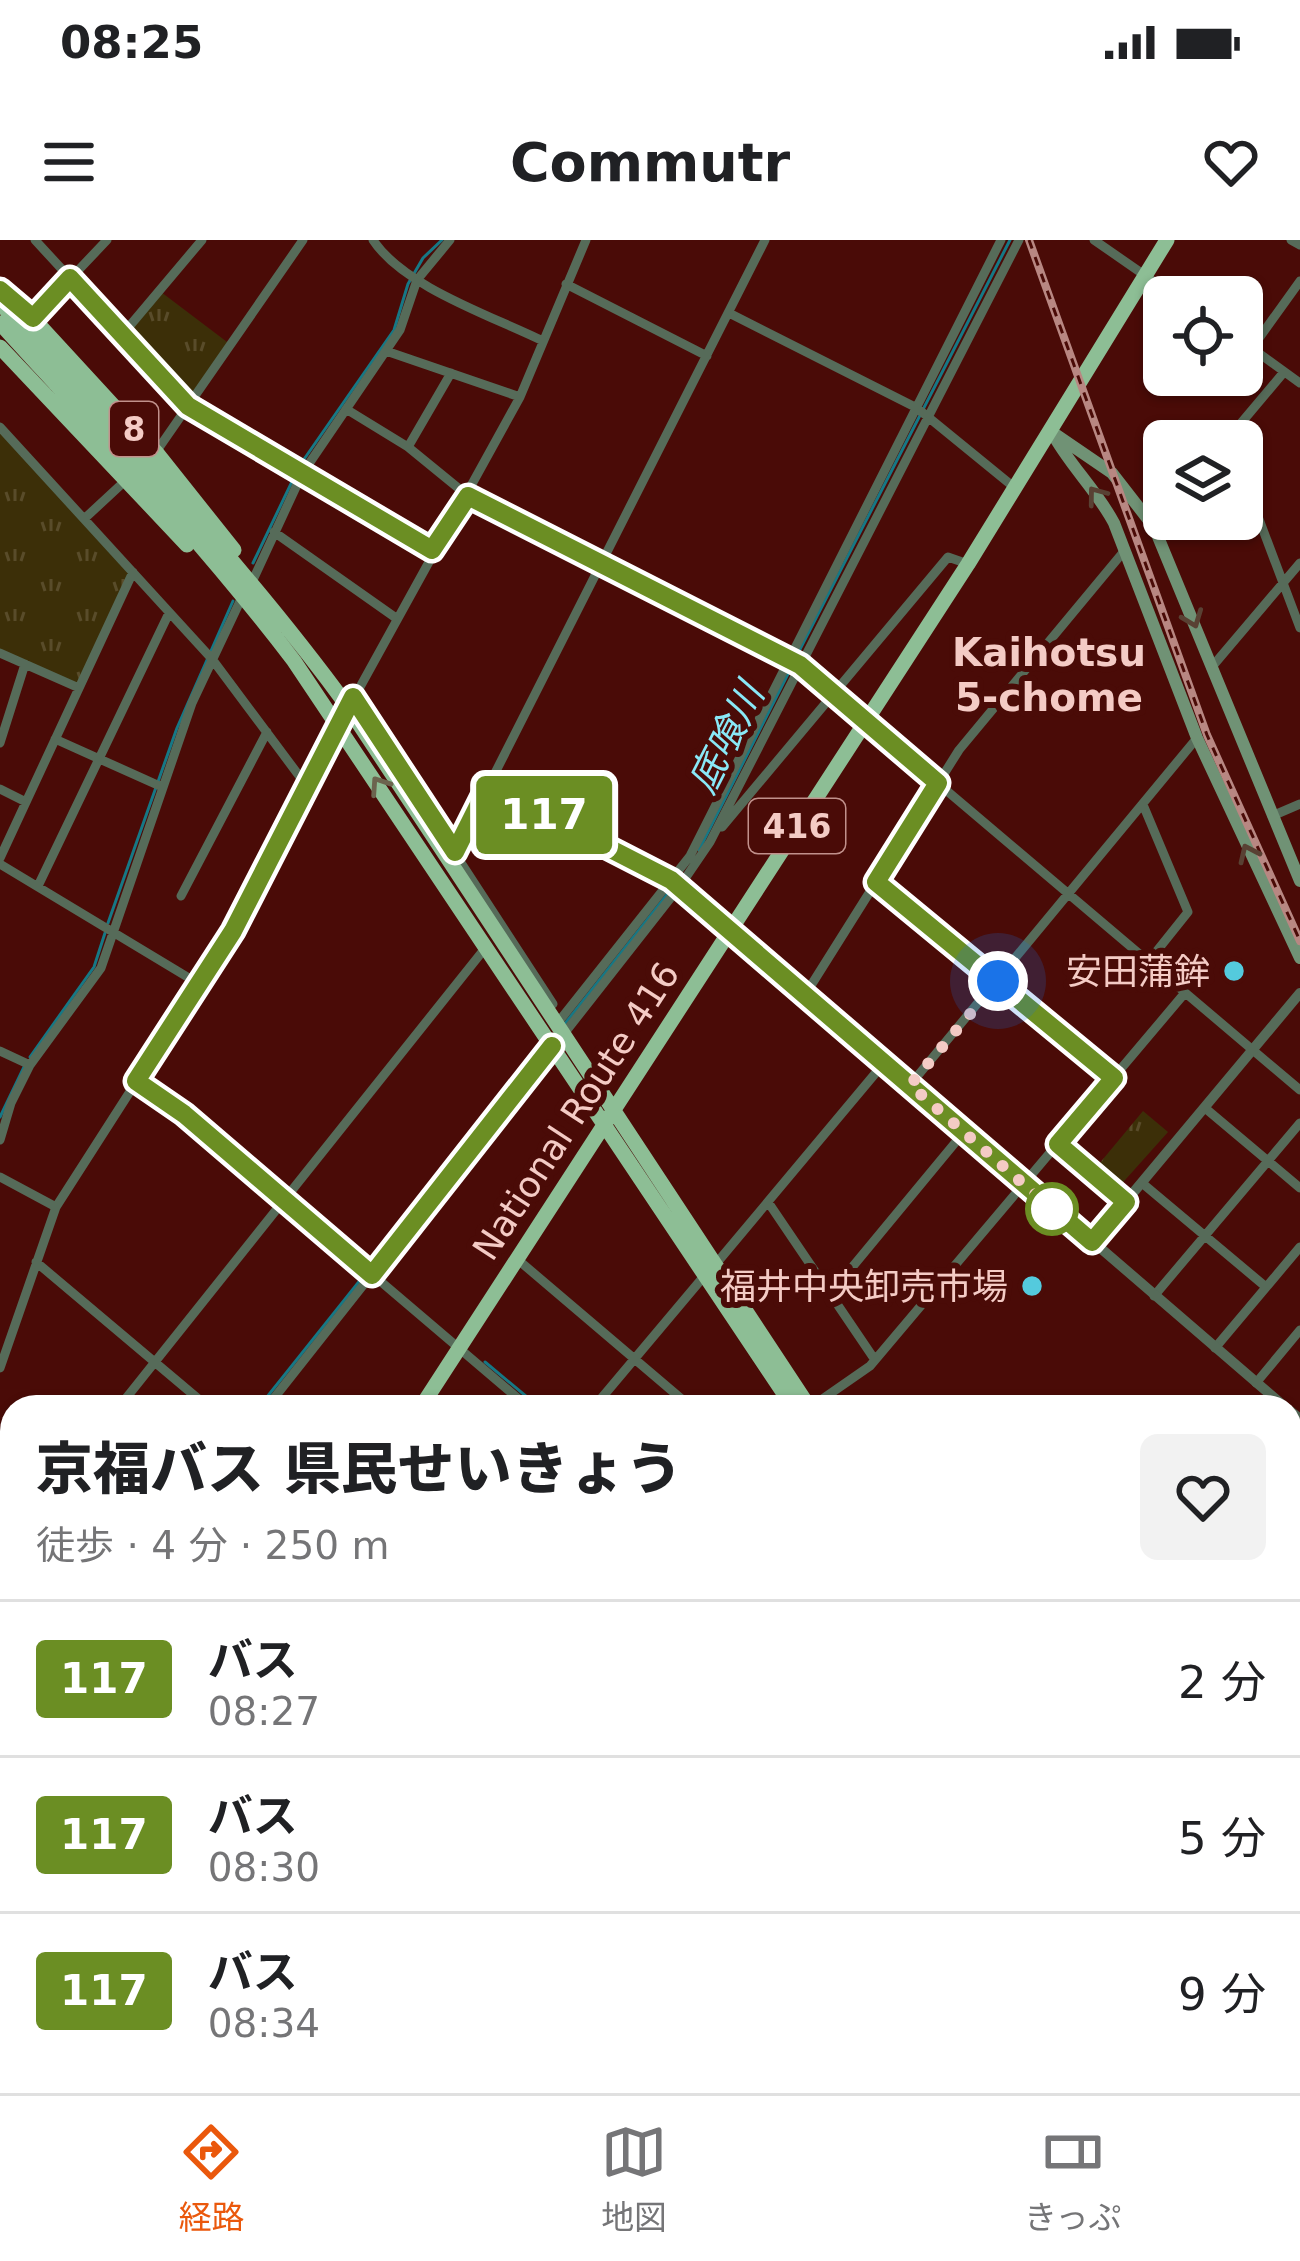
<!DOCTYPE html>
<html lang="ja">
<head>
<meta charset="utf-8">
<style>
  :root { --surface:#fff; --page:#f2f2f2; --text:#202124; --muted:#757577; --line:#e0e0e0; --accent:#ea580c }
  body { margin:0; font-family:"DejaVu Sans","Noto Sans JP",sans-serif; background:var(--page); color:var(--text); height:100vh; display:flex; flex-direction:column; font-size:45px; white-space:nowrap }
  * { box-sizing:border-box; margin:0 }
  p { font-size:39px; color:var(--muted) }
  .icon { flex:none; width:66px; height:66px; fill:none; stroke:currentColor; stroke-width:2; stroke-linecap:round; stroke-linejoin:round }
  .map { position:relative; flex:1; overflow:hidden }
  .sheet { position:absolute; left:0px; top:1155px; width:1302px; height:699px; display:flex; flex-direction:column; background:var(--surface); border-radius:36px 36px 0 0; box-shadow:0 3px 9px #0004 }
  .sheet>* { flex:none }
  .badge { padding:0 24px; border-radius:9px; font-size:42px; line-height:78px }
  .fabs { position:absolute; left:1143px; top:36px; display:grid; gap:24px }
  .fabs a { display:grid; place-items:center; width:120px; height:120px; border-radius:18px; background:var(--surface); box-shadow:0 3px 9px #0004; font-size:60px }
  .you { position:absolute; width:60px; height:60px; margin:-30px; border:9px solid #fff; border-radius:50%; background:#1a73e8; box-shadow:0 0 0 18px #1a73e833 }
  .map>.badge { position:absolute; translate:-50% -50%; box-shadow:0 0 0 6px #fff }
  .round { display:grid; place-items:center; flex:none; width:126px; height:126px; border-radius:18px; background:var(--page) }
  .headline { display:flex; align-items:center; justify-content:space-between; height:204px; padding:0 36px }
  h1 { font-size:57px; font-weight:800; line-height:90px }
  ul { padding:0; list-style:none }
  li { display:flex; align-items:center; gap:36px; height:156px; padding:0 36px; border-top:3px solid var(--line) }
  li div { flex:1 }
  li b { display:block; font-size:45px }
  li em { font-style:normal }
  li .badge { min-width:132px; font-weight:700; text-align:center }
  .status { display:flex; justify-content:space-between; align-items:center; height:84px; padding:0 60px; background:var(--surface); direction:ltr }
  .status svg { height:33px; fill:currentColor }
  header { display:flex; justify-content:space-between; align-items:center; height:156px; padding:0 36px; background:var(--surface); font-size:54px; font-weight:800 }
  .tabs { display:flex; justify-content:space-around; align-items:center; height:168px; border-top:3px solid var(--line); background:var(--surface); font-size:33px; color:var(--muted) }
  .tabs a { display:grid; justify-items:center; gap:6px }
  .tabs .active { color:var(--accent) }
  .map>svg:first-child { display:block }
</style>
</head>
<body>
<div class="status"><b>08:25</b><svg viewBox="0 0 49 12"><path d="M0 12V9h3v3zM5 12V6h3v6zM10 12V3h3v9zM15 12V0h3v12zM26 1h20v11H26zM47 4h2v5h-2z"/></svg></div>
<header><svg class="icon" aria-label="menu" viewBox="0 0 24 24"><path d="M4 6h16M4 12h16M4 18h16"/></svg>Commutr<svg class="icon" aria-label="heart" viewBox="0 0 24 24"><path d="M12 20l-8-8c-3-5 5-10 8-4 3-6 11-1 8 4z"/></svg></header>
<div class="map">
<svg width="1300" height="1853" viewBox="0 0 1300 1853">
  <defs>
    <pattern id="grass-tufts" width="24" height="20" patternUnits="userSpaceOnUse" patternTransform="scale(3)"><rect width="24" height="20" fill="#3c2f08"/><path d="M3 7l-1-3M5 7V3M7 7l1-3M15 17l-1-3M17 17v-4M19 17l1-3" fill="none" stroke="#594c2a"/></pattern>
  </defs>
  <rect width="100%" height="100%" fill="#4a0b07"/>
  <path fill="url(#grass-tufts)" d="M161,52L231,105L190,163L122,95Z
    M0,187L133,332L79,448L0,413Z
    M1143,871L1168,892L1117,949L1094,930Z"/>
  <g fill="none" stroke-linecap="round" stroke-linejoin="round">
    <path stroke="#167885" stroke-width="3" d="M253,323L300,225L394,90L408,44L423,18L442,0
      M796,417L1010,0
      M699,610L792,426
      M108,683L177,488L233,361
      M563,786L673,647
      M30,817L94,727L105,693
      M0,877L25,825
      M485,1122L539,1167
      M259,1167L460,915
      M0,1478L12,1464
      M1018,1842L1031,1853
      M1296,1853L1300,1848"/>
    <path stroke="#566b59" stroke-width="9" d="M35,0L188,166L432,311
      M373,0C404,47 492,76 543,101
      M1094,0L1176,57
      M1291,0L1300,5
      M566,44L707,116
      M729,73L917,168L1015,248
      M33,78L107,0
      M122,95L202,0
      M1242,101L1300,143
      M1252,108L1300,41
      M386,111L520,157
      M346,169L408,207L468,256
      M0,187L212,419L306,545
      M1226,201L1284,132
      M408,207L451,133
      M156,212L303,0
      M1242,234L1300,388
      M84,279L125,241
      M274,292L396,378
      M252,342L302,234L400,90L417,40L450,0
      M0,413L79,448
      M796,423L1300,850
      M1211,428L1300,323
      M353,457L553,764
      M55,499L162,547
      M0,503L25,424
      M488,546L671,640L730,689
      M0,549L26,562
      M1144,567L1188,672L1148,722
      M1272,576L1300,564
      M722,587L948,317L968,324
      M455,612L765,0
      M0,618L133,332
      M0,624L199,744
      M876,642L1114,838
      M38,646L169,373
      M181,656L267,492
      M805,755L959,510L1125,310
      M556,785L690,616L1001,0
      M563,795L680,646L710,602L1019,0
      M0,811L30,825
      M137,841L184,874L528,1167
      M910,845L1197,498
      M1205,868L1300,948
      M0,900L11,863L30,825L101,728L192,463L243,355
      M1058,904L1126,962
      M0,937L56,967
      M1142,943L1266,1047
      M768,962L875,1120
      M517,1019L691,1167
      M36,1022L208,1167
      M715,1025L884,823
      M830,1054L964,892
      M1154,1056L1300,883
      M1215,1108L1300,1007
      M0,1128L56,967L233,691L306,545L520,157L586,0
      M1256,1143L1300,1090
      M119,1167L486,707
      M267,1167L552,806
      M594,1167L705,1035
      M811,1167L870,1126L1184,754
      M0,1312L12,1297
      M0,1610L12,1620
      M0,1644L12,1629
      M1145,1842L1153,1853
      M22,1853L32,1842
      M379,1853L388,1842"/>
    <path stroke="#566b59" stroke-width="10" d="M468,256L789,420
      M730,689L1285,1167
      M1092,1002L1300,753
      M1290,1171L1300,1179
      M1290,1628L1300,1616
      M278,1842L292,1853
      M1031,1842L1044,1853
      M1101,1853L1110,1842"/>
    <path stroke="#709275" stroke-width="12" d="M1051,191C1069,225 1096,249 1114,283L1197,498L1300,718
      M1052,192L1112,233L1154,287L1300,641"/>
    <path stroke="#8dbe95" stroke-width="15" d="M0,50L18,62L156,212L234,310
      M0,63C120,195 243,323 348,467L809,1167
      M0,83C101,194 204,303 294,421L793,1167
      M0,107L187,305
      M421,1167L968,324L1167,0
      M0,1791L12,1774
      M1240,1842L1247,1853
      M1258,1842L1266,1853"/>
    <defs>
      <path id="rail" d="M1029,0L1207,495L1300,701"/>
    </defs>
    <use href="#rail" stroke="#b88782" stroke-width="8"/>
    <use href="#rail" stroke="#4a0b07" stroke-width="3" stroke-dasharray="9" stroke-linecap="butt"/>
  </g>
  <defs><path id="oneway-chevron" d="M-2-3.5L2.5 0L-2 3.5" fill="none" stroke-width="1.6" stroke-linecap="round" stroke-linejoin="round" transform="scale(3)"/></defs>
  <g stroke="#594133">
    <use href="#oneway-chevron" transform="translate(1096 255) rotate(-127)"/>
    <use href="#oneway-chevron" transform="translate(1193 379) rotate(69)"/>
    <use href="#oneway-chevron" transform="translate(1248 613) rotate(-115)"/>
  </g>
  <use stroke="#6c644e" href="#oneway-chevron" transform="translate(379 545) rotate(-124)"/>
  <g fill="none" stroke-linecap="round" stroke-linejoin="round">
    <defs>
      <path id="line" d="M0,50L33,78L70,38L188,166L432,310L468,256L800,425L938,543L876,642L1114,838L1058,904L1126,962L1092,1002L671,640L488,546L455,612L353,457L233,691L136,841L184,874L372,1035L552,806"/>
    </defs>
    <use href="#line" stroke="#fff" stroke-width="27"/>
    <use href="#line" stroke="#6b8e23" stroke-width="18"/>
    <path stroke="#f4cbc5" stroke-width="12" stroke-dasharray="0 21.6" d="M998,741L910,845L1052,969"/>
  </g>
  <g fill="#54cadd" stroke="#4a0b07" stroke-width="4.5">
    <circle cx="1234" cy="731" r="12"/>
    <circle cx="1032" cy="1046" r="12"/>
  </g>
  <circle fill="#fff" stroke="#6b8e23" stroke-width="6" cx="1052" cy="969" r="24"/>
  <g text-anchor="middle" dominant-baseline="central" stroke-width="12" stroke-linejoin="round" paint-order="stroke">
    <g fill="#4a0b07" stroke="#c1918c" stroke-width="3">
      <rect x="110" y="162" width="48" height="54" rx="9"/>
      <rect x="749" y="559" width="96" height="54" rx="9"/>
    </g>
    <g font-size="33" font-weight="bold" fill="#f4cbc5">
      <text x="134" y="189">8</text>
      <text x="797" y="586">416</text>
    </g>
    <g font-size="36" fill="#f4cbc5" stroke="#4a0b07" text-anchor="end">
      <text x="1210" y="731">安田蒲鉾</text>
      <text x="1008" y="1046">福井中央卸売市場</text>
    </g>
    <g font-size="36" fill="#f4cbc5" stroke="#4a0b07">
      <text transform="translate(576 871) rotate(-57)">National Route 416</text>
    </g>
    <g font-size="39" font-weight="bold" fill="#f4cbc5" stroke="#4a0b07">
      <text x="1049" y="412">Kaihotsu<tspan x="1049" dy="45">5-chome</tspan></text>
    </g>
    <g font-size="39" font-style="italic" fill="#89e8f7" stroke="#4a0b07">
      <text transform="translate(726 498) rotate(-63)">底喰川</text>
    </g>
  </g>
</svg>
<div class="fabs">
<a><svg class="icon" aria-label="locate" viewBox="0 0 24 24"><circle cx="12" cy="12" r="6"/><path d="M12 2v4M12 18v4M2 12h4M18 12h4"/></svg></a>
<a><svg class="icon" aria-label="layers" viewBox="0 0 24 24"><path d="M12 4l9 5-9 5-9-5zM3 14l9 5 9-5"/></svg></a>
</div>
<div class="you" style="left:998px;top:741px"></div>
<b class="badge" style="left:544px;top:575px;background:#6b8e23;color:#fff">117</b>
<section class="sheet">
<div class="headline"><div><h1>京福バス 県民せいきょう</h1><p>徒歩 · 4 分 · 250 m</p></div><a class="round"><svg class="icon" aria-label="heart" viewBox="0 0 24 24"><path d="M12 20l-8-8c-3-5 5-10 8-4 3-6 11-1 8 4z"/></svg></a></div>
<ul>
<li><span class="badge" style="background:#6b8e23;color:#fff">117</span><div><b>バス</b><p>08:27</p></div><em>2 分</em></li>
<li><span class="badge" style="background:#6b8e23;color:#fff">117</span><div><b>バス</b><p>08:30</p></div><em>5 分</em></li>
<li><span class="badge" style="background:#6b8e23;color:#fff">117</span><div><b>バス</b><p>08:34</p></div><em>9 分</em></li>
</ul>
</section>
</div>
<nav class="tabs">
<a class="active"><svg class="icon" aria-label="directions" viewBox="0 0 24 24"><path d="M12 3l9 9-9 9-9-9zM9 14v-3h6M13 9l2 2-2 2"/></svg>経路</a>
<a><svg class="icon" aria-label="map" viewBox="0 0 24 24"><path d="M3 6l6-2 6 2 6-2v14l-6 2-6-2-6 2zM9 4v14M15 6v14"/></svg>地図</a>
<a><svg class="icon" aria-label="tickets" viewBox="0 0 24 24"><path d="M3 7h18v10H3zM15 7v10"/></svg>きっぷ</a>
</nav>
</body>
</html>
